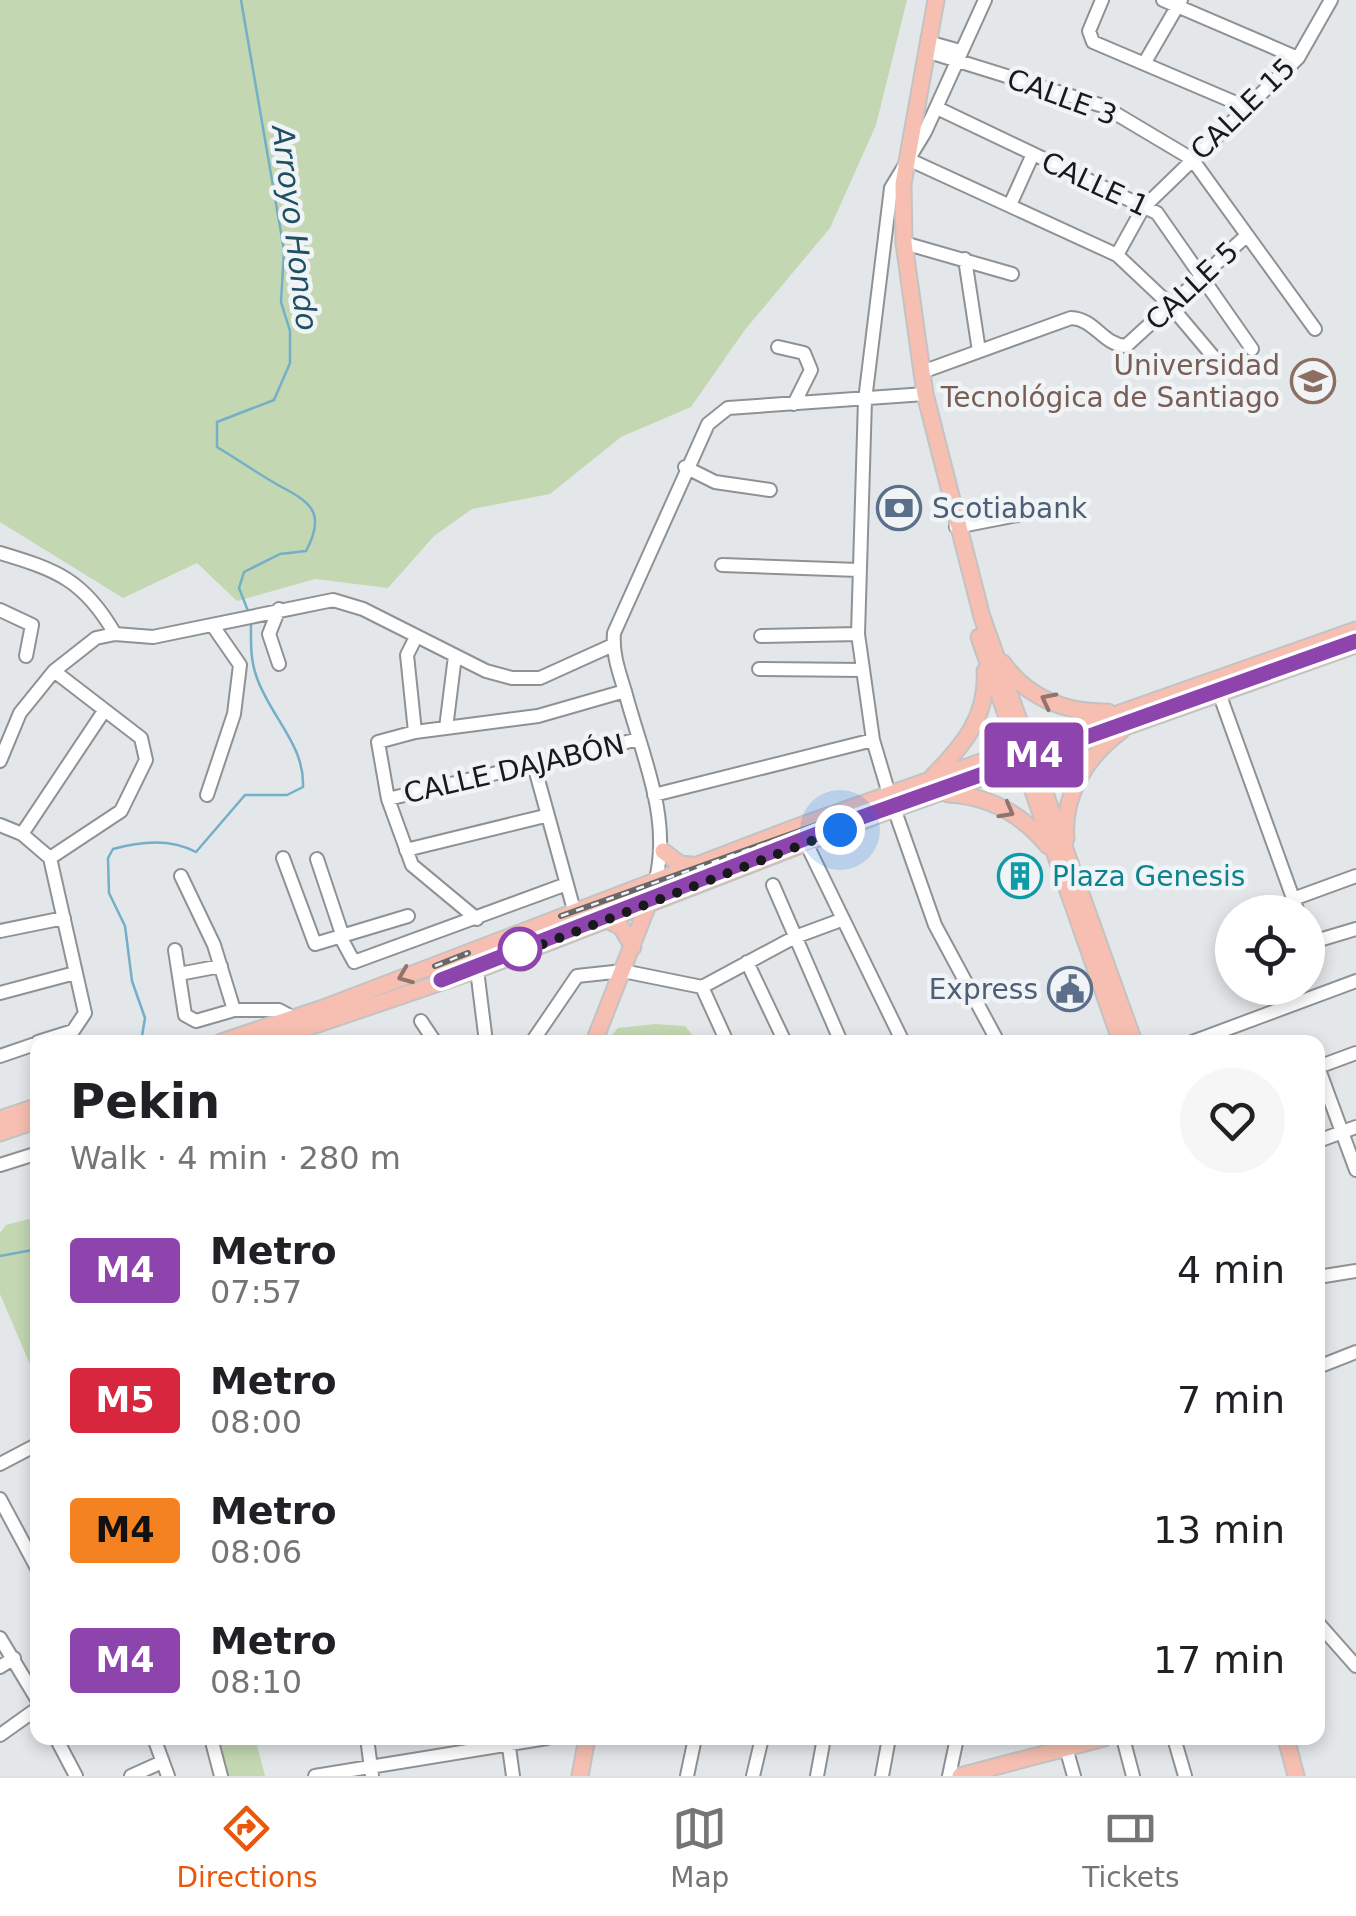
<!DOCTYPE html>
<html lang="en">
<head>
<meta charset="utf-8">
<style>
  :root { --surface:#fff; --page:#f6f6f6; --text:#202124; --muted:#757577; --line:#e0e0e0; --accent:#ea580c }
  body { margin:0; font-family:"DejaVu Sans",sans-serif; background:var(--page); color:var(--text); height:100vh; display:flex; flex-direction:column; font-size:38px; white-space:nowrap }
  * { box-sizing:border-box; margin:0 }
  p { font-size:32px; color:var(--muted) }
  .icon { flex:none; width:55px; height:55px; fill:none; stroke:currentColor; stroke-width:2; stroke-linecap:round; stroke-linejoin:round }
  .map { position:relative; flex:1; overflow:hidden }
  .sheet { position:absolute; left:30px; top:1035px; width:1295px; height:710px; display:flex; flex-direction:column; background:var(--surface); border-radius:20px; box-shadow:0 5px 15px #0003 }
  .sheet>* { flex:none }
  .badge { padding:0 20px; border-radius:8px; font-size:35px; line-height:65px }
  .tools { position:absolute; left:1215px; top:895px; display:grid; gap:20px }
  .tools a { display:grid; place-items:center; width:110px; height:110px; border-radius:50%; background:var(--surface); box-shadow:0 5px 15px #0003; font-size:50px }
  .you { position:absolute; width:50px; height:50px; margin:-25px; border:8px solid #fff; border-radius:50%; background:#1a73e8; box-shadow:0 0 0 15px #1a73e833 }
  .map>.badge { position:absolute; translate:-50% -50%; box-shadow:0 0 0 5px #fff }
  .round { display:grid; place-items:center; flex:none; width:105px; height:105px; border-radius:52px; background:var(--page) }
  .overview { display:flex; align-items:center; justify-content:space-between; height:170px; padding:0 40px }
  h1 { font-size:48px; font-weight:700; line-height:75px }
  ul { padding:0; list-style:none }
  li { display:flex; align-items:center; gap:30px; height:130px; padding:0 40px }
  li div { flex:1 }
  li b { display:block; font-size:38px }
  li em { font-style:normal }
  li .badge { min-width:110px; font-weight:700; text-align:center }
  .dock { display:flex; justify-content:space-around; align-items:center; height:140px; border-top:2px solid var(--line); background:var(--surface); font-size:28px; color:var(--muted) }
  .dock a { display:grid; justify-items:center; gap:5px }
  .dock .active { color:var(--accent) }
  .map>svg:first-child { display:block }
</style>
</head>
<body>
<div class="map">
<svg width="1356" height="1776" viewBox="0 0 1356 1776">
  <rect width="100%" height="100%" fill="#e3e7ea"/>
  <path fill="#c2d7b2" d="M0,0H907L876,125L830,228L744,331L691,407L621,437L550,494L472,509L434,536L388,588L315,579L237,601L197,563L123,598L0,522Z
    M655,1024L685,1026L698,1042L608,1040L618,1028Z
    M37,1217H38L37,1381L0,1294V1233L6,1225Z
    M215,1738H255L265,1776H225Z"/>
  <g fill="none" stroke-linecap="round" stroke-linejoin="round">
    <path stroke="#74afc8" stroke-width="2.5" d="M241,0L284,250L281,302L290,331V363L274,400L217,422V447C237,459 257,473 278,485C310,502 327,512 306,551L280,554L244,572L239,588L248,611
      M141,1042L145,1018L132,981L125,926L109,893L108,858L113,849C141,841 170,838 196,852L245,795H287L303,787C305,745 270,716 257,678C250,660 251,642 251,623
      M0,1256L38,1249"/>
    <defs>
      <path id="minor" d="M985,0L925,132L891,188L865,400L858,634L873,740L889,794L935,925L998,1042
        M1102,0L1089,31L1093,42L1248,108
        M1163,0L1298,58
        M928,42L960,51
        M926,51L1103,106L1192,159L1315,329
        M1145,62L1181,0
        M937,108L1157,213L1252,349
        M910,160L1117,255L1169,304L1217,361
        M1010,205L1033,154
        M904,243L1012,274
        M1117,255L1143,208L1298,58L1331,0
        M965,259L979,351
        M778,347L804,353L811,370L794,404
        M922,372L1071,318C1095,319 1103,345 1126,346L1245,237
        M685,467L715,482L770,490
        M956,527L1043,510
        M0,553C57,570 84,580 115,634
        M722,565L858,570
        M279,609L269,634L279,664
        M0,610L32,625L26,656
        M761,636L858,634
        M759,669L863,670
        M1219,693L1298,912
        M446,728L455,656
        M415,732L407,655L416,637
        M0,761L20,713L54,671L96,638L115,634L153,637L333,600L363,609L486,671L512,678H540L613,645
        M534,765L574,910
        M207,795L234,714L240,665L213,626
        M654,795L873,740
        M388,799L639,739
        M0,825L22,834L50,858
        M22,834L104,711
        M806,843L903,1042
        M406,850L545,816
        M50,858L121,811L146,760L141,738L54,671
        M283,858L315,944L408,916
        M317,859L343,937
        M181,876L214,945L234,1010H279L294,1018
        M656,879C671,817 642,755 626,695C620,674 612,655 614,633L708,424L728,408L925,394
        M773,885L841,1042
        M1293,899L1356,876
        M477,919L412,865L388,799L378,742L415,732L538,716L625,691
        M0,931L64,918
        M341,938L354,962L564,885
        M1308,938L1319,940L1356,929
        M175,950L185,1015L196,1021L234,1010
        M747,962L785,1042
        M477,970L486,1042
        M179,974L221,966
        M702,987L727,1042
        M0,993L75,973
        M421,1021L435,1042
        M38,1042L73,1031L85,1013L50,858
        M532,1042L577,976L623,971L702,987L795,937L841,920
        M1192,1042L1356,981
        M0,1056L38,1043
        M1318,1067L1356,1170
        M1318,1067L1356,1053
        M1318,1141L1356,1127
        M0,1165L38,1153
        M1318,1277L1356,1271
        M1318,1367L1356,1352
        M0,1464L38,1444
        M0,1499L38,1570
        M1318,1623L1356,1666
        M0,1638L38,1701
        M0,1667L14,1658
        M0,1735L38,1708
        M56,1738L76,1776
        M154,1738L168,1776
        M211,1738L221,1776
        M367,1738L372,1776
        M1123,1738L1133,1776
        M1174,1738L1185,1776
        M508,1740L513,1776
        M1066,1748L1074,1776
        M131,1776L162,1762
        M315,1776L547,1738
        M687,1776L695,1738
        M753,1776L762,1738
        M817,1776L824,1738
        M882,1776L889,1738
        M949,1776L957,1738"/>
      <path id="major" d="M936,0L903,184L904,243L925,394L982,617L1134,1042
        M979,637L1121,1042
        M1003,663C1027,698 1066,713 1108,712
        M933,776C963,746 988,716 985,671
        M948,794C990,796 1022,814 1048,846
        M1066,839C1062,795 1087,756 1121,731
        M663,851L680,864L692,865
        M605,919L621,927L633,947
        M221,1042L323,1008L802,825L1356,630
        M265,1042L477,970L894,809L1356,645
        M594,1042L651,897
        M0,1119L38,1106
        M0,1133L38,1120
        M1286,1738L1296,1776
        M580,1776L587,1738
        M960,1776L1104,1738"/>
    </defs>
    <use href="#minor" stroke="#8f9295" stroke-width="16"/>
    <use href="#major" stroke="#c3c3c3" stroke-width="19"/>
    <use href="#minor" stroke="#fff" stroke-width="12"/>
    <use href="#major" stroke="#f6bfb1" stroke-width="15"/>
    <defs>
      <path id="rail" d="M561,916L1356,633
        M435,966L468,953
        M441,980L474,968"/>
    </defs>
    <use href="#rail" stroke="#656769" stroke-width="6"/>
    <use href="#rail" stroke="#f1f4f7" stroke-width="2.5" stroke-dasharray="8" stroke-linecap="butt"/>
  </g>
  <defs><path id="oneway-chevron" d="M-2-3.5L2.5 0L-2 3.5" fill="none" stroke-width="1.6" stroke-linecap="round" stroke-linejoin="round" transform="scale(2.5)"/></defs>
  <g stroke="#92746d">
    <use href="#oneway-chevron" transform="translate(1048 700) rotate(-153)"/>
    <use href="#oneway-chevron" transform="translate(1007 811) rotate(29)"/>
    <use href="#oneway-chevron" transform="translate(405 976) rotate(158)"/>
  </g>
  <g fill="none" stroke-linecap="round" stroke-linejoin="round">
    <defs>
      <path id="line" d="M441,980L848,822L1356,641"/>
    </defs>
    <use href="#line" stroke="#fff" stroke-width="22"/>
    <use href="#line" stroke="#8e44ad" stroke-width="15"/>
    <path stroke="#18191a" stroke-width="10" stroke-dasharray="0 18" d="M520,949L507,958L840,830"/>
  </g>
  <defs>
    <symbol id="university-ring" viewBox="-11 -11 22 22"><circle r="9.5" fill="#f1f4f7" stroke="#8d6e63" stroke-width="1.5"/><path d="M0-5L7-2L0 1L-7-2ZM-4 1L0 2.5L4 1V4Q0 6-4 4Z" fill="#8d6e63"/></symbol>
    <symbol id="bank-ring" viewBox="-11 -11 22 22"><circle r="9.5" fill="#f1f4f7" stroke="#5c6f8a" stroke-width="1.5"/><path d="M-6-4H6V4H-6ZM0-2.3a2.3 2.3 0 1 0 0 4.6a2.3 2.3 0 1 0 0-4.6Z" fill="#5c6f8a"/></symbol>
    <symbol id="building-ring" viewBox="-11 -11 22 22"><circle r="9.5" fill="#f1f4f7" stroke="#0f9aa8" stroke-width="1.5"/><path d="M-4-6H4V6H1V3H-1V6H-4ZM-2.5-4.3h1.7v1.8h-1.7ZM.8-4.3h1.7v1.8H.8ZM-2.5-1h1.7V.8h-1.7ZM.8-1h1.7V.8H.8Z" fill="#0f9aa8"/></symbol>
    <symbol id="civic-ring" viewBox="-11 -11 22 22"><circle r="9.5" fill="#f1f4f7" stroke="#5c6f8a" stroke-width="1.5"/><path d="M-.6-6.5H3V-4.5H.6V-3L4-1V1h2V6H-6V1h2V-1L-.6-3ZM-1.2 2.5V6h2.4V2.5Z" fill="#5c6f8a"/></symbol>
  </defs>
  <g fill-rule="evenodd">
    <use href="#university-ring" x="1288" y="356" width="50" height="50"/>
    <use href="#bank-ring" x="874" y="483" width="50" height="50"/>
    <use href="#building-ring" x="995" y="851" width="50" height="50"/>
    <use href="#civic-ring" x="1045" y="964" width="50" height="50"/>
  </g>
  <circle fill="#fff" stroke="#8e44ad" stroke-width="5" cx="520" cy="949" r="20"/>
  <g text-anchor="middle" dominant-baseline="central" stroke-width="9" stroke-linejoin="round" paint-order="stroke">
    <g font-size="28" fill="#18191a" stroke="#f1f4f7">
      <text transform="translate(1062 97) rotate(20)">CALLE 3</text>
      <text transform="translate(1243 109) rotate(-44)">CALLE 15</text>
      <text transform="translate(1095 184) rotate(25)">CALLE 1</text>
      <text transform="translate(1192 286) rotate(-43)">CALLE 5</text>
      <text transform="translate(514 769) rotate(-13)">CALLE DAJABÓN</text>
    </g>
    <g font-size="28" fill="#785e54" stroke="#f1f4f7" text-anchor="end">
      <text x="1280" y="365">Universidad<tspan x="1280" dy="32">Tecnológica de Santiago</tspan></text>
    </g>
    <g font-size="28" fill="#4e5e75" stroke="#f1f4f7" text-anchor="start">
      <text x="932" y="508">Scotiabank</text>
      <text x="1038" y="989" text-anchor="end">Express</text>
    </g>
    <g font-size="28" fill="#0d838f" stroke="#f1f4f7" text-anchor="start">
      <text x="1052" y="876">Plaza Genesis</text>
    </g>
    <g font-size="30" font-style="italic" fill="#1f5062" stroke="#f1f4f7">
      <text transform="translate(295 228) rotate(83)">Arroyo Hondo</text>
    </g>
  </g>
</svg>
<div class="tools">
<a><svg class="icon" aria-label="locate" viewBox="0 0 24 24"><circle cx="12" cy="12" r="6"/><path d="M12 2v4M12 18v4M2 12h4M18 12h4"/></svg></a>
</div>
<div class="you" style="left:840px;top:830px"></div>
<b class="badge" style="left:1034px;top:755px;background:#8e44ad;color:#fff">M4</b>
<section class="sheet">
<div class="overview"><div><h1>Pekin</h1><p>Walk · 4 min · 280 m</p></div><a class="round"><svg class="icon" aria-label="heart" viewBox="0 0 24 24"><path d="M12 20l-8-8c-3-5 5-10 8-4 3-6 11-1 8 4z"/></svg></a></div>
<ul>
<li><span class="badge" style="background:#8e44ad;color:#fff">M4</span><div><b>Metro</b><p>07:57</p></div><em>4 min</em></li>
<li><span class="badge" style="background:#d7263d;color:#fff">M5</span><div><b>Metro</b><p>08:00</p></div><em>7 min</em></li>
<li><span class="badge" style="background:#f58220;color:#111">M4</span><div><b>Metro</b><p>08:06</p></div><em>13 min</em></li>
<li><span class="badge" style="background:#8e44ad;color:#fff">M4</span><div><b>Metro</b><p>08:10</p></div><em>17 min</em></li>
</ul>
</section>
</div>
<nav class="dock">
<a class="active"><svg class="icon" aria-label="directions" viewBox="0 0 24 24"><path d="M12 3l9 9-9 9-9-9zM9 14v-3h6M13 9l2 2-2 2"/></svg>Directions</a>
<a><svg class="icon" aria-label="map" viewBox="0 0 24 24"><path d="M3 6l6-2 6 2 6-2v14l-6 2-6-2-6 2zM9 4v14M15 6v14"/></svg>Map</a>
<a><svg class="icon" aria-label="tickets" viewBox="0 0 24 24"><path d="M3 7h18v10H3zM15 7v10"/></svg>Tickets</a>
</nav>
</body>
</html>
